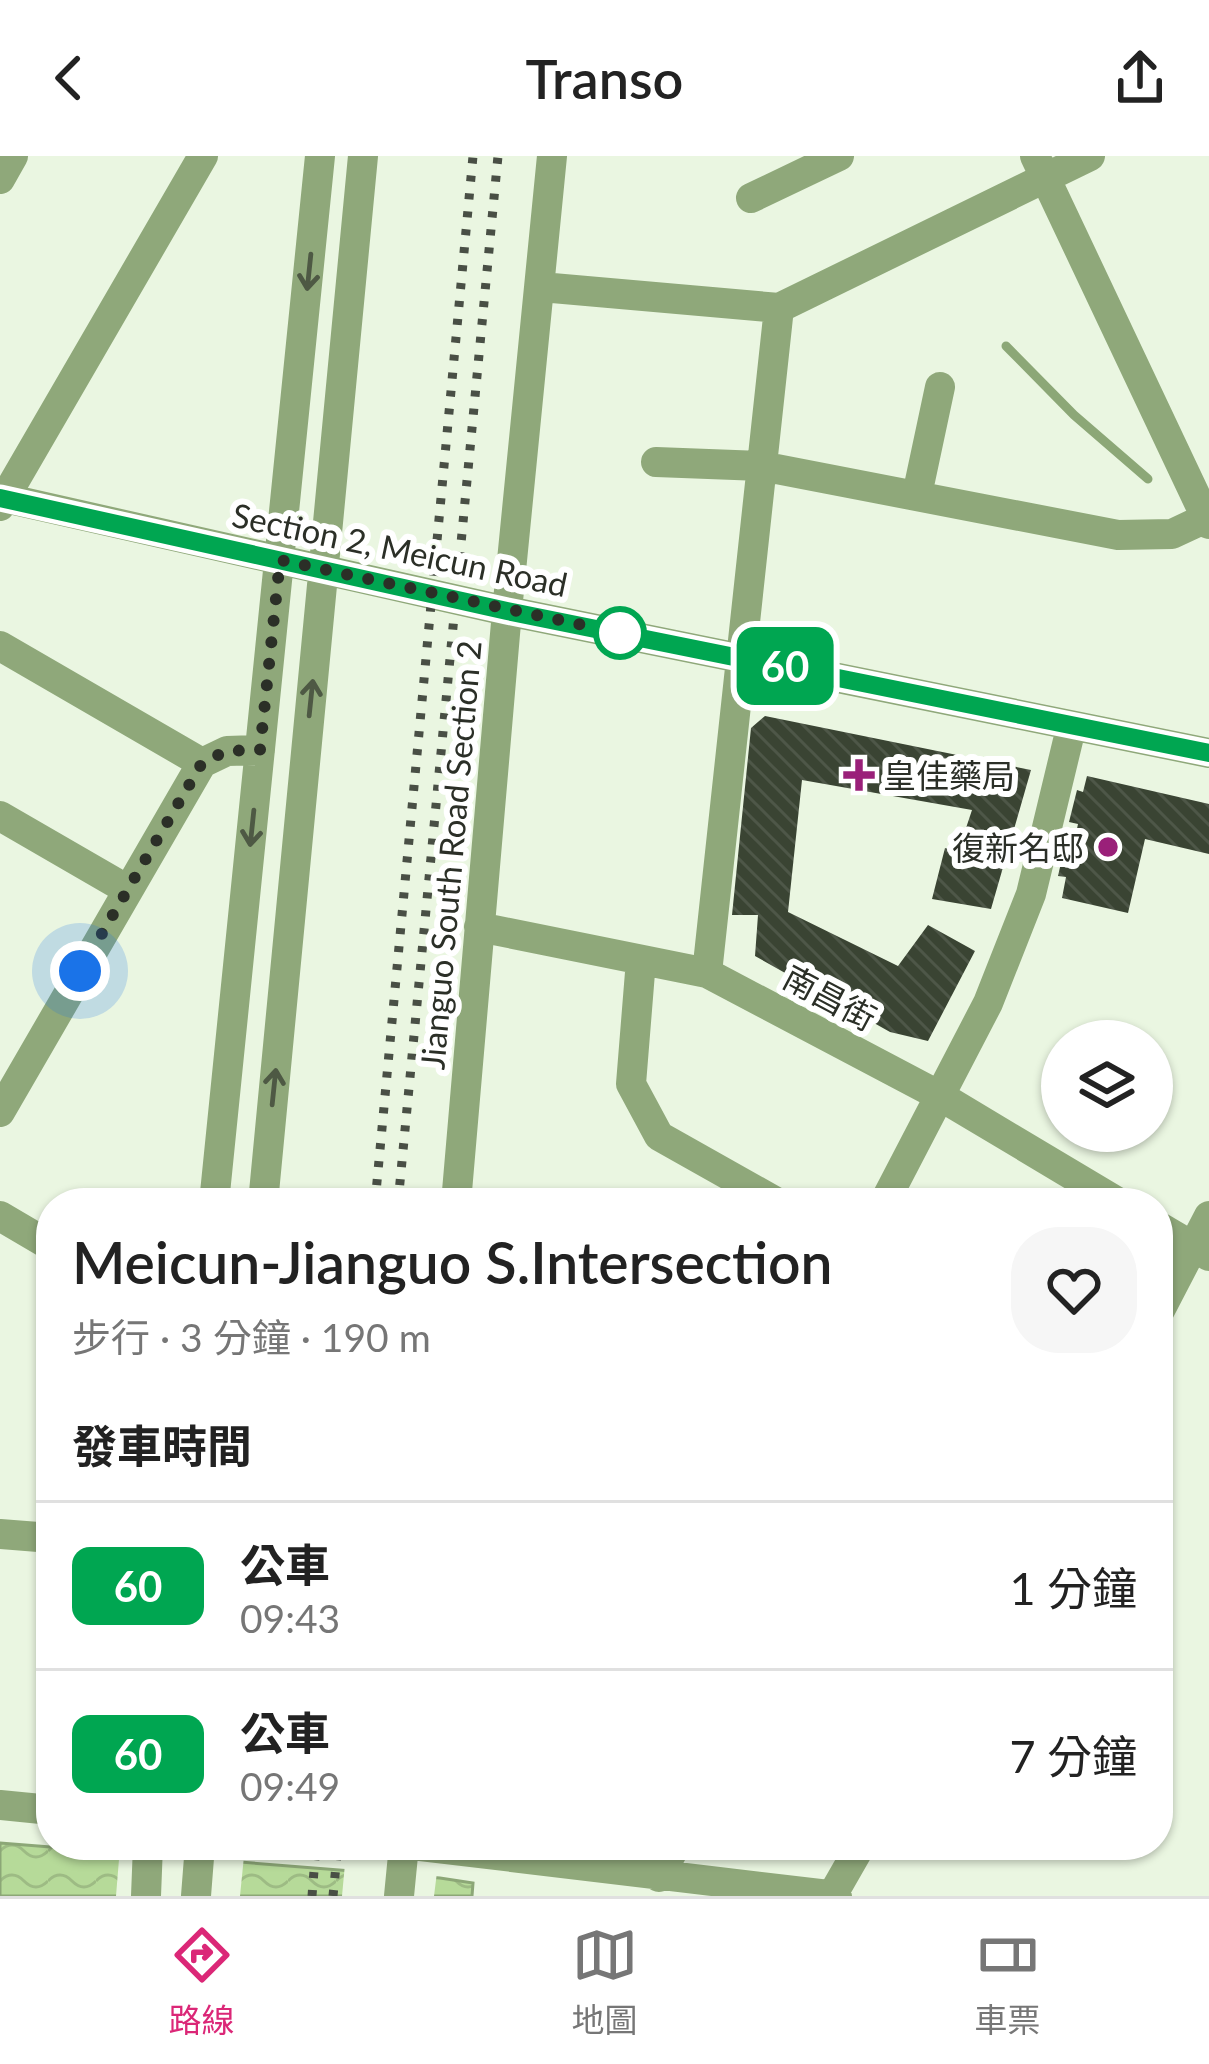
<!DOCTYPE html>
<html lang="zh-TW">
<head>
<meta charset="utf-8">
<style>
  :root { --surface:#fff; --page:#f6f6f6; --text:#222; --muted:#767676; --line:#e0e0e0; --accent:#db2777 }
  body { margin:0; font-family:Lato,"Noto Sans TC",sans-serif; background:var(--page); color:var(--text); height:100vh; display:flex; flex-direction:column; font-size:45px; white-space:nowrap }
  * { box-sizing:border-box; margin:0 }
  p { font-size:39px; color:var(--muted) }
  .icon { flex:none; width:66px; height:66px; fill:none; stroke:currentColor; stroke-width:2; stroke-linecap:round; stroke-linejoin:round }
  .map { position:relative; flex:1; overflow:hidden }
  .sheet { position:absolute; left:36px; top:1032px; width:1137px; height:672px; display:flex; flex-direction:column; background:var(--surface); border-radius:48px; box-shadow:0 3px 9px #0004 }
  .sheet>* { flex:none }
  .badge { padding:0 24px; border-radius:18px; font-size:42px; line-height:78px }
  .buttons { position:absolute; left:1041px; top:864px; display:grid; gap:24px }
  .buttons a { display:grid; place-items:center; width:132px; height:132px; border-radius:50%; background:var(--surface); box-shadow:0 3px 9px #0004; font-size:60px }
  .you { position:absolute; width:60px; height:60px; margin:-30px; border:9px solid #fff; border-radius:50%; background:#1a73e8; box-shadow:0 0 0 18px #1a73e833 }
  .map>.badge { position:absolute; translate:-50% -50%; box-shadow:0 0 0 6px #fff }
  h2 { padding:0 36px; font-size:45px; line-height:108px }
  .round { display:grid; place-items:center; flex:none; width:126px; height:126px; border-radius:48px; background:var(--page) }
  .headline { display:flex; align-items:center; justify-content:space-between; height:204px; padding:0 36px }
  h1 { font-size:57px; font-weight:600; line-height:90px }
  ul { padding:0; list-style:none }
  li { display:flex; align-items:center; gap:36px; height:168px; padding:0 36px; border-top:3px solid var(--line) }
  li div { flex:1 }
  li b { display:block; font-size:45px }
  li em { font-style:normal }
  li .badge { min-width:132px; font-weight:700; text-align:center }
  header { display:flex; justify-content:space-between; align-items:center; height:156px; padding:0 36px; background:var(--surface); font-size:54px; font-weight:600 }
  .tab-bar { display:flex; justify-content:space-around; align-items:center; height:168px; border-top:3px solid var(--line); background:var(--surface); font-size:33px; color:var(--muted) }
  .tab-bar a { display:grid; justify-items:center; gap:6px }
  .tab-bar .active { color:var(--accent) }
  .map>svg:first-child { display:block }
</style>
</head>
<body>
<header><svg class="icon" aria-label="back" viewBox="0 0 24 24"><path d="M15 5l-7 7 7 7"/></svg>Transo<svg class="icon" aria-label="share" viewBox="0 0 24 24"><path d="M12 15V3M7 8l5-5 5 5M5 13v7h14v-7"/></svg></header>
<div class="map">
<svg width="1209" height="1740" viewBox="0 0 1209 1740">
  <defs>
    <pattern id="water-waves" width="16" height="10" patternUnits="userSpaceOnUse" patternTransform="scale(3)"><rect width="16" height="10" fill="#b6da99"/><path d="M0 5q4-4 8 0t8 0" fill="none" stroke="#9dbb84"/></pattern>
    <pattern id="building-back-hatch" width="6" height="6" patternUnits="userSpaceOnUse" patternTransform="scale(3)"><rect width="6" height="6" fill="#3a4433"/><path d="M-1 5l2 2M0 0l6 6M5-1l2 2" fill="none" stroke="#4e5748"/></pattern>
  </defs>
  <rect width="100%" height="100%" fill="#eaf6e1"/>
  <path fill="url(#water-waves)" stroke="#8ca777" stroke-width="3" d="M0,1687L440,1722L473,1727L472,1740H0Z"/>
  <path fill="#eaf6e1" d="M120,1691L244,1700L240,1740H116Z
    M345,1708L437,1716L434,1740H342Z"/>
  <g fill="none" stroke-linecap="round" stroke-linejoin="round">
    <path stroke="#8ca777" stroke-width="9" d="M1006,190L1074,259L1148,323"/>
  </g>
  <path fill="url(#building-back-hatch)" d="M765,560L1031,614L991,753L932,743L945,692L958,696L972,654L802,624L788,756L898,810L928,769L975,795L928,885L890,876L755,800L758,759H732L751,572Z
    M1087,620L1209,648V698L1145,683L1128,757L1062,742L1066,721L1058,720L1063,698L1071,700L1078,668L1069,666L1077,634L1083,636Z"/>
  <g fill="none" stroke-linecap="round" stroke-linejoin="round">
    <path stroke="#8fa87a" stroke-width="30" d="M1035,0L1209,368
      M0,23L13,0
      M751,42L839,0
      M541,131L779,152
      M656,306L761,310L1118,379L1172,378L1206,362
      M917,339L940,231
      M0,341L507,455L1209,597
      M0,350L203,0
      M0,490L202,607
      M0,660L128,734
      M479,771L707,817L940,940L1119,1047
      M641,804L631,928L659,980L778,1047
      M707,817L779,152L1090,0
      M0,956L202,607L227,595L260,594
      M214,1047L320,0
      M263,1047L363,0
      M456,1047L507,455L552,0
      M884,1047L988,847L1031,738L1071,572
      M0,1060L51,1090
      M1158,1070L1209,1100
      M1158,1158L1209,1060
      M0,1378L51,1382
      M0,1649L51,1654
      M412,1689L837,1740
      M659,1721L676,1689
      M833,1738L861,1689
      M146,1740L148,1689
      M196,1740L200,1689
      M399,1740L404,1689"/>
    <path stroke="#494f45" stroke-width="9" stroke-dasharray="6 12" stroke-linecap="butt" d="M375,1047L473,0
      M398,1047L498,0
      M312,1740L316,1689
      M333,1740L338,1689"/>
  </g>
  <defs><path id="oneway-shaft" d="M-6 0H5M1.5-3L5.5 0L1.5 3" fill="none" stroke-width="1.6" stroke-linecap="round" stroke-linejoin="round" transform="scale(3)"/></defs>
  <g stroke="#4e5944">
    <use href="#oneway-shaft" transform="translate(309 116) rotate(96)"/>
    <use href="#oneway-shaft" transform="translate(311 542) rotate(-84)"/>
    <use href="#oneway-shaft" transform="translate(252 672) rotate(96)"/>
    <use href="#oneway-shaft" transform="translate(274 931) rotate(-84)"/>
  </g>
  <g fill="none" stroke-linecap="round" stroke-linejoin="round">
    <defs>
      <path id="line" d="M0,342L507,455L1209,597"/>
    </defs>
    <use href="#line" stroke="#fff" stroke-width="27"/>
    <use href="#line" stroke="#00a651" stroke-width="18"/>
    <path stroke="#2b2f27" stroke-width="12" stroke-dasharray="0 21.6" d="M80,815L202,607L226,595L260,594L280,404L620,477"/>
  </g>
  <circle fill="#fff" stroke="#00a651" stroke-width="6" cx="620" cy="477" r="24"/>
  <g fill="#9a2079" stroke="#fff" stroke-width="4.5">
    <path d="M853 601h12v12h12v12h-12v12h-12v-12h-12v-12h12z"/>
    <circle cx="1108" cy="691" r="12"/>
  </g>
  <g text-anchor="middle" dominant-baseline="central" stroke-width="12" stroke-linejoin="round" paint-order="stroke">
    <g font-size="33" fill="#2b2f27" stroke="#fff">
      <text transform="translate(400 393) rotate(12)">Section 2, Meicun Road</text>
      <text transform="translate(450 699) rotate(-85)">Jianguo South Road Section 2</text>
      <text transform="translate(830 841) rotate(28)">南昌街</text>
    </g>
    <g font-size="33" fill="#2b2f27" stroke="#fff" text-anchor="start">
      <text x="883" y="619">皇佳藥局</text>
      <text x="1084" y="691" text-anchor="end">復新名邸</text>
    </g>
  </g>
</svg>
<div class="buttons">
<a><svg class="icon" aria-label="layers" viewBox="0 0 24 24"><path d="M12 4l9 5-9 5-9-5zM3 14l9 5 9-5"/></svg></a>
</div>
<div class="you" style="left:80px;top:815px"></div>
<b class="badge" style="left:785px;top:510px;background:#00a651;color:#fff">60</b>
<section class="sheet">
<div class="headline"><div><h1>Meicun-Jianguo S.Intersection</h1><p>步行 · 3 分鐘 · 190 m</p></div><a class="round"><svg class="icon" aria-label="heart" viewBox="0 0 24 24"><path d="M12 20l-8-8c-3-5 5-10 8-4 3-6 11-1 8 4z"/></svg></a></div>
<h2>發車時間</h2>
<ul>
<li><span class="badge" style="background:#00a651;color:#fff">60</span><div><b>公車</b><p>09:43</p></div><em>1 分鐘</em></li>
<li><span class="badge" style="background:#00a651;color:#fff">60</span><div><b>公車</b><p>09:49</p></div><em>7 分鐘</em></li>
</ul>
</section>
</div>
<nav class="tab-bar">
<a class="active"><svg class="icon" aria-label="directions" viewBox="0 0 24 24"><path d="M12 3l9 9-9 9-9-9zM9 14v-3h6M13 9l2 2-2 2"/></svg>路線</a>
<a><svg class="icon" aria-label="map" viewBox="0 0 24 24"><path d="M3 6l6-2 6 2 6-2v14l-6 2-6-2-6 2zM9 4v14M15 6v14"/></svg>地圖</a>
<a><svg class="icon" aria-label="tickets" viewBox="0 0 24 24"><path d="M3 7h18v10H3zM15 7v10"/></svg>車票</a>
</nav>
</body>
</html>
